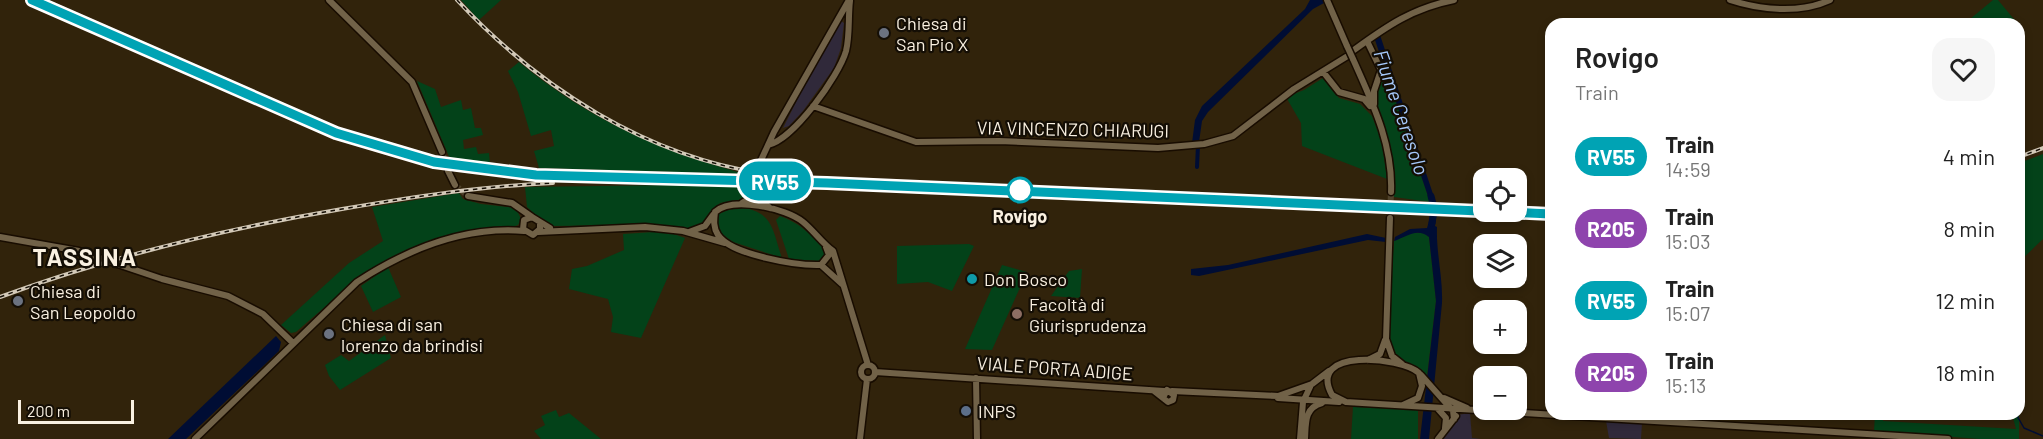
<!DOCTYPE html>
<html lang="en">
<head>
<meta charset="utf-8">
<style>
  :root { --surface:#fff; --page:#f6f6f6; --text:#222; --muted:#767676 }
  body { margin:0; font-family:Barlow,sans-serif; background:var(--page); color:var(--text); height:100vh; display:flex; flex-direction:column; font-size:22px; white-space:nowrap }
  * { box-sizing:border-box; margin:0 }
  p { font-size:20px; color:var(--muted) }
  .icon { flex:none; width:33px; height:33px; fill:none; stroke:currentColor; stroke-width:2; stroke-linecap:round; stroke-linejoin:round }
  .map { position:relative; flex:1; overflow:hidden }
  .details { position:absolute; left:1545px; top:18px; width:480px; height:402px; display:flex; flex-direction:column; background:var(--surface); border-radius:18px; box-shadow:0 3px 9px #0003 }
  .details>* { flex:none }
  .badge { padding:0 12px; border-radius:20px; font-size:21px; line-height:39px }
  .tools { position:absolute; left:1473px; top:168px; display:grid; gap:12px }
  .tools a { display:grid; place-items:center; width:54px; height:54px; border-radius:12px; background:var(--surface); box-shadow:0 3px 9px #0003; font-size:30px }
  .scale { position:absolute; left:18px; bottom:15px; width:116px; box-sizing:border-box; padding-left:6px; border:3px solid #f9f0e1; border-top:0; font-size:16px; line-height:21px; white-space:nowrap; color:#f9f0e1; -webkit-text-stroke:4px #140e05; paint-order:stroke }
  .map>.badge { position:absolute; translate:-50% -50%; box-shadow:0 0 0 3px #fff }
  .round { display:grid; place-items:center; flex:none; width:63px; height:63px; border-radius:18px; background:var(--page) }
  .headline { display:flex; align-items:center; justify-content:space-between; height:102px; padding:0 30px }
  h1 { font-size:28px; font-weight:600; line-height:45px }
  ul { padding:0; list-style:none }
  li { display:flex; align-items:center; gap:18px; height:72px; padding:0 30px }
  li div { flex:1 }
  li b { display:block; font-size:22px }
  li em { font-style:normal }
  li .badge { min-width:66px; font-weight:700; text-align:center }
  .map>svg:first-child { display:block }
</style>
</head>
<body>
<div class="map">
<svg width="2043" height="439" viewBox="0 0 2043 439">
  <rect width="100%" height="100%" fill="#31230b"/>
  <path fill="#30293a" d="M840,20L844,23L841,48L834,68L803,111L789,126L783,128L825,44Z
    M1470,413L1472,438L1481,439H1439L1457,415Z
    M1606,421L1642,423L1641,439L1609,438Z"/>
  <path fill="#034219" d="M461,0H501L479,20Z
    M1993,0H1998L2018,24H1964Z
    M519,62C591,121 656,148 744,174L539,168L534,151L554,146L551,130L531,136L518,92L508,71Z
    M1386,71L1430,202L1394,197C1394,183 1395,169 1392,155C1386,126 1366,99 1386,71Z
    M1323,78L1339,98L1360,104L1372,116L1382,143L1387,179L1302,146L1301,123L1286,97L1304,90Z
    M417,81L435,89L441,107L461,100L463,110L471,108L475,128H481L483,135L463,140L464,149L476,147L478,154L489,153L490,165L450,159Z
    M2043,154V239L2019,262V163Z
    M754,184L752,194L745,199L720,203L705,222L691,229L654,225L547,226L527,207L525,187Z
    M459,193L463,199L481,204L516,208L521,219L518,225L509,228C485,231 460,233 437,239C381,255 339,295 296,332L291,333L281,325L349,263L383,241L372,207Z
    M736,206C774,212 771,226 782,258L733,242L719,232L717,222L719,214Z
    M780,216C799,223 812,234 825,250L824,258L818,261L789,259L776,220Z
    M654,232L671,233L685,238L641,338L611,332L613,317L608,299L569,289L572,269L587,266L624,250L623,234Z
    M1410,233H1424L1429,237L1436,301L1427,376C1418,365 1400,363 1393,353C1384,341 1393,261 1394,241Z
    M969,244L974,246L952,291L928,282L897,284V246Z
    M1002,265L1027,272L992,350L965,349Z
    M388,267L401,297L373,312L361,286Z
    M1082,269L1080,298L1051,296L1069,271Z
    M385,335L391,358L340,390L329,376L325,365L341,355L349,361Z
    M2019,400V439H1980L1874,431L1875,414H1883V421L2016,429L2012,414H2019Z
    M1353,407L1418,409V439H1351Z
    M556,410L559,417L569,413L601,439H541L534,431L545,425L541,416Z"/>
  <path fill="#000d34" d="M1310,0H1323L1324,3L1313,9L1208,112L1202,121L1199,142L1192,143L1195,120L1202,106L1305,9Z
    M1380,35L1436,203L1430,202L1375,40Z
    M1431,214H1437L1435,226L1437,227C1436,253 1443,277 1442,303L1429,439H1420L1436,301L1429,237C1417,227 1406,237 1394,241L1395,237L1410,229L1427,228Z
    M1367,234L1386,238V242L1368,240L1199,276L1191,275V269L1228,265Z
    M276,336L281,342L279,351L186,439H168Z"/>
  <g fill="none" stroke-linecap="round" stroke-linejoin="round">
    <path stroke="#000d34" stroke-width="1.5" d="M2016,414L2024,428L2043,436"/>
    <path stroke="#000d34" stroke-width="4" d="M1197,167L1198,145"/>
    <path stroke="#000d34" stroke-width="7" d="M1431,196L1434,208L1432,223"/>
    <path stroke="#4f422b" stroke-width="6" stroke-dasharray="6 3" stroke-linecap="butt" d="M442,152L448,171
      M756,184L757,169
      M455,185L468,196
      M1390,218L1391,192"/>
    <defs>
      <path id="secondary" d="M329,0L412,82L442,152
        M1327,0L1347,46
        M1730,0C1760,10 1800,14 1830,0
        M1367,41L1381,70L1374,91V104
        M1354,50C1387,26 1413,8 1454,0
        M1353,59C1372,102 1393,144 1391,192
        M1324,73L1339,92L1364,99L1370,106
        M813,106L916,142L999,141L1158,148L1204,144L1233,136L1294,89L1346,57
        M768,145C793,140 839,76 846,51C850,35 848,17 850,1
        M757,169L774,132L849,0
        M448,171L455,185
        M756,184L761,200L770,208
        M468,196L512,203L532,217
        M742,203L753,196L756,187
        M1390,218L1386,339L1392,356L1402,364
        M540,223V229L533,235L523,229L524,220L532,217L550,228
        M538,232L645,227L683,231L725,243
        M689,232L705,226L713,215
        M0,237L79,251L162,279L228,296L263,314L293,343
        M826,247L829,255L821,265C798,266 731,255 718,235C713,227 714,220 715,212C732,196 786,208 803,222C814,231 822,243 833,251L868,365
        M821,265L842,284
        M1368,360L1380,354L1385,340
        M861 372a7 7 0 1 1 14 0a7 7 0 1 1-14 0Z
        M875,372L1164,391
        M1421,375L1453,411L1454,419
        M976,378L977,439
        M1154,391L1168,402L1173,400L1174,395L1167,390L1163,398
        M1172,391L1278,396L1312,384L1329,371
        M1278,398L1339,402
        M1444,398L1467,408
        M1403,405L1418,398L1422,386L1419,373C1401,357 1306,347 1332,395L1346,402L1948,439
        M1438,409L1446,418L1445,428
        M195,439L357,282C406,250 464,226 524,231
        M860,439L867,379
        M1300,439L1303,402L1310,387
        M1305,439C1306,423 1304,408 1322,403
        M1438,439L1456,416"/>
    </defs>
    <use href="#secondary" stroke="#180c00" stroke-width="9"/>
    <use href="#secondary" stroke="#716248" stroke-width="6"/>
    <defs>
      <path id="rail" d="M32,0L336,133C494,190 663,177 828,183C1069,191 1310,204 1551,214
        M457,0C538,87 648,158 768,174
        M2019,157L2043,148
        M0,297C111,256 225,229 342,209C412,197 482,186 553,183"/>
    </defs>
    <use href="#rail" stroke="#d3c9b8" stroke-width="4"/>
    <use href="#rail" stroke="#140e05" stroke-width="1.5" stroke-dasharray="4.5" stroke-linecap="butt"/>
    <defs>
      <path id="secondary-bridge" d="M1347,46L1353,59"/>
    </defs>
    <use href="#secondary-bridge" stroke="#180c00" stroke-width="9" stroke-linecap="butt"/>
    <use href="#secondary-bridge" stroke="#716248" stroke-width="6"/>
  </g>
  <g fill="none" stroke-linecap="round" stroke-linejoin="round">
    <defs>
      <path id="line" d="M32,0L336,133L434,162L536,175L827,183L1551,214"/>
    </defs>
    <use href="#line" stroke="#fff" stroke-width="14"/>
    <use href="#line" stroke="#00a3b4" stroke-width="9"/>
  </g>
  <g fill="#6b7280" stroke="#140e05" stroke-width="2">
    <circle cx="884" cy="33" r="6"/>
    <circle cx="18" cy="301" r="6"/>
    <circle cx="329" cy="334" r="6"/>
  </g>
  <circle fill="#fff" stroke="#00a3b4" stroke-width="3" cx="1020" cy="190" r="12"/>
  <circle fill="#0f9aa8" stroke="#140e05" stroke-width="2" cx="972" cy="279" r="6"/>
  <circle fill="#8d6e63" stroke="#140e05" stroke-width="2" cx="1017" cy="314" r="6"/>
  <circle fill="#5c6f8a" stroke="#140e05" stroke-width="2" cx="966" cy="411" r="6"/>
  <g text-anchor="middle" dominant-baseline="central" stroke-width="4.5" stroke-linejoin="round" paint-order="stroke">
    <g font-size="18" fill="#f9f0e1" stroke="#140e05" text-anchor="start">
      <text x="896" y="23">Chiesa di<tspan x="896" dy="21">San Pio X</tspan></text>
      <text x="984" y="279">Don Bosco</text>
      <text x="30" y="291">Chiesa di<tspan x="30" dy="21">San Leopoldo</tspan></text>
      <text x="1029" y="304">Facoltà di<tspan x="1029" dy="21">Giurisprudenza</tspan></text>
      <text x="341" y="324">Chiesa di san<tspan x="341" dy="21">lorenzo da brindisi</tspan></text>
      <text x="978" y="411">INPS</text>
    </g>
    <g font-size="18" fill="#f9f0e1" stroke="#140e05">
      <text transform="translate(1073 129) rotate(1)">VIA VINCENZO CHIARUGI</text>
      <text transform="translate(1055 368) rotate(4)">VIALE PORTA ADIGE</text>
    </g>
    <g font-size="18" font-weight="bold" fill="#f9f0e1" stroke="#140e05">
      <text x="1020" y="216">Rovigo</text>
    </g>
    <g font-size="20" font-style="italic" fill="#a5c8fa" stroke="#140e05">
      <text transform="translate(1402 112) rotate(71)">Fiume Ceresolo</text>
    </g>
    <g font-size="24" font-weight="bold" letter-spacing="1.5" fill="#f9f0e1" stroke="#140e05">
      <text x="85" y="256">TASSINA</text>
    </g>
  </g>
</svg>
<div class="tools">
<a><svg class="icon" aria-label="locate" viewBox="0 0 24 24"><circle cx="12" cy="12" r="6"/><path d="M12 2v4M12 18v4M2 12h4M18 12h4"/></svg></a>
<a><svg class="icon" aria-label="layers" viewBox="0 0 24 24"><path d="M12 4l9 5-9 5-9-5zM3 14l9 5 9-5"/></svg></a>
<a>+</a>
<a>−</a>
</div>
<div class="scale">200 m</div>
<b class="badge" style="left:775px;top:181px;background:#00a3b4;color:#fff">RV55</b>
<section class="details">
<div class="headline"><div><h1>Rovigo</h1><p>Train</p></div><a class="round"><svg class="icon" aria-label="heart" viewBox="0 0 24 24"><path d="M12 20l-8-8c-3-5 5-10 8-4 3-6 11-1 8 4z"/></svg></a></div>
<ul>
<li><span class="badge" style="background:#00a3b4;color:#fff">RV55</span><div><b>Train</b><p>14:59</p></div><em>4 min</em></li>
<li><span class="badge" style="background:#8e44ad;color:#fff">R205</span><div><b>Train</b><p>15:03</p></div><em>8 min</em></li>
<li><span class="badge" style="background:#00a3b4;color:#fff">RV55</span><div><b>Train</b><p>15:07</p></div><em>12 min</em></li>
<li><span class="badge" style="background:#8e44ad;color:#fff">R205</span><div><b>Train</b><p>15:13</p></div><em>18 min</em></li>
</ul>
</section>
</div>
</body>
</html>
